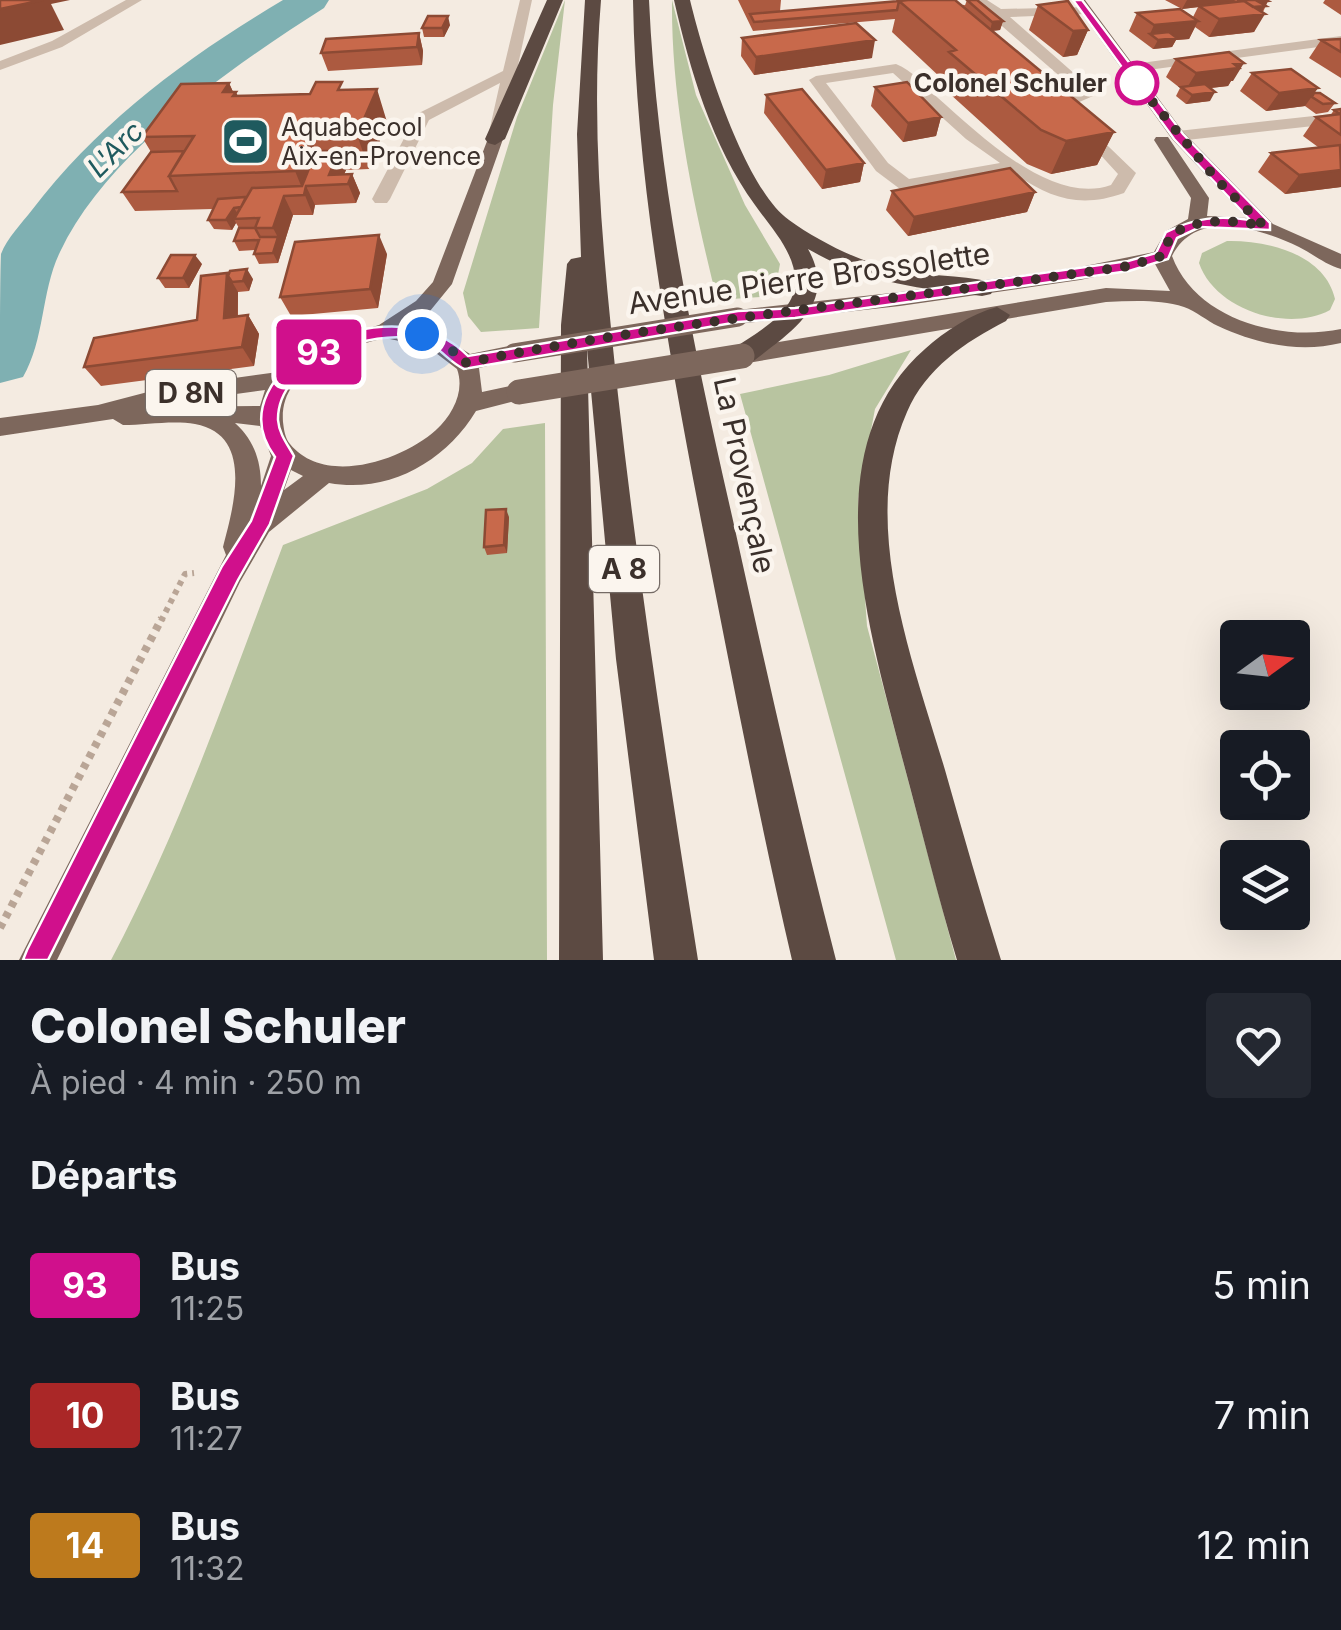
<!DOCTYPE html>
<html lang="fr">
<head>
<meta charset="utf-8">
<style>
  :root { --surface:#171b24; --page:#242831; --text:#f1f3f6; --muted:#9ea1a6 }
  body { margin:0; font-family:Inter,sans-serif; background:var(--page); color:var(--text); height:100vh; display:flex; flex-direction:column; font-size:38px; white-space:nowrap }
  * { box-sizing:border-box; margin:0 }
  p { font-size:32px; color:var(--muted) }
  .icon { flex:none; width:55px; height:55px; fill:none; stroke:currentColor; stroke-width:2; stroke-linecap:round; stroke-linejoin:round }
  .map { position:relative; height:960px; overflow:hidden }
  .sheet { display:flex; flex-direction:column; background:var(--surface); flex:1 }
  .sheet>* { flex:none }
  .badge { padding:0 20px; border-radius:8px; font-size:35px; line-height:65px }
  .needle { width:65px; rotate:75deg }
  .fabs { position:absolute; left:1220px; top:620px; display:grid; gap:20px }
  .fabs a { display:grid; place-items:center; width:90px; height:90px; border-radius:10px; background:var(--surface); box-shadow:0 10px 40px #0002; font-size:50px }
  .you { position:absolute; width:50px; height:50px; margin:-25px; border:8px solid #fff; border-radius:50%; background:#1a73e8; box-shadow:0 0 0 15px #1a73e833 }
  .map>.badge { position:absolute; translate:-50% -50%; box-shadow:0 0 0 5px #fff }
  h2 { padding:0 30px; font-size:38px; line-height:90px }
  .round { display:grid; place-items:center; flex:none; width:105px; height:105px; border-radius:10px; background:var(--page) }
  .head { display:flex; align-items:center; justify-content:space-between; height:170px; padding:0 30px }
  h1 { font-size:48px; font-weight:800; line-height:75px }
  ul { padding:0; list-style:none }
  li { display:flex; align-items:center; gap:30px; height:130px; padding:0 30px }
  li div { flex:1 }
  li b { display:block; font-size:38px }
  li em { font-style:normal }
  li .badge { min-width:110px; font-weight:700; text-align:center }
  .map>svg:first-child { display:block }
</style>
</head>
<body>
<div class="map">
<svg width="1341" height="960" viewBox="0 0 1341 960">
  <rect width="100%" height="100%" fill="#f4ebe1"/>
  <path fill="#b8c4a0" d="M565,0L553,105L539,328L481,332L468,316L463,293L517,117Z
    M672,0L696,95L745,205L780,264L774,296L717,300C693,203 671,100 672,0Z
    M1227,241C1267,240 1325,254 1335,299L1330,310C1288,333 1215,310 1199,263L1202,253Z
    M911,350L875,409L858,499L867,626L956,960H896L740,394L829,375Z
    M545,423L547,960H111C181,828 230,685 283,545L427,489L472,463L503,429Z"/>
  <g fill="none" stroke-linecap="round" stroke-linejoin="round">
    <path fill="#7fb0b2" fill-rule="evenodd" d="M283,0H329L324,8C233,66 107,152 60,252C41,291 45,339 23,377L0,383C0,357 0,273 1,254C7,238 22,223 32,210C100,121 187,57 283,0Z"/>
    <path stroke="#b9a596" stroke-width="6" stroke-dasharray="5 5" stroke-linecap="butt" d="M161,621L185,574L194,573"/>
    <path stroke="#b9a596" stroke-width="8" stroke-dasharray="6 6" stroke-linecap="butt" d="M0,928L162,618"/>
    <path fill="#cdbbac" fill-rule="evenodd" d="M126,0H142L62,47L0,70V61L52,41Z
      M520,0H532L503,135L489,132L500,83L429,120L390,199L387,203H375L372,199L417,114L503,71Z
      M972,0H987L1001,9L1090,7V13L1085,14L1010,17L1093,90V96L1068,107V115H1056L1049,102L1052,99L1069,98L1078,92Z
      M1341,36V44L1126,73L1119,69L1126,65Z
      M896,64C912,70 925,86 938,98C980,135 1052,206 1111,185L1118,174L1074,126L1082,121L1136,173L1124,193C1079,209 1050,198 1012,172L900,189L876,171L809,80L816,76ZM893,73L966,139L1000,163L909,179L888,163L826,83Z
      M1341,113V123L1178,141L1170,136L1178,131Z"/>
    <path fill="#7d675c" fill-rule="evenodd" d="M1072,0H1085L1184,133L1273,224L1341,254V269C1326,265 1313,254 1299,247C1259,228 1196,208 1172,256C1195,319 1280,342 1341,329V343C1299,353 1257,344 1218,326C1207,321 1196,311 1184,307C1159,299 1132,301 1106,302L742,364L734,361L731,356L742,348L1106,288L1170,291L1155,264L1080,280L900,306L738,324L728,317L738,310L900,292L1080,267L1154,252L1166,231L1188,219L1191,198L1154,140L1156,137H1168L1209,198L1207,216L1247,218L1172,139Z
      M489,136L503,139L452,284L430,311L407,327L443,337L470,354L514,345L522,348L525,353L522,358L479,368L482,392L519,384L527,386L530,392L527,398L476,411C446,461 389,494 329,483L269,532L240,582L57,960H19L226,555L223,547C233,508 255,435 195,424C173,420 145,425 123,425L113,419L0,436V418L98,405L163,388L278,372L317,344L379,325L416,301L433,282ZM385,338L428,347L457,369C465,391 453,414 436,430C403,460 325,487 290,444C285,438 284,430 283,422C279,369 342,348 385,338ZM265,390L260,406L155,407L163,404ZM235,423L260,426L271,456L261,486C261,461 254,440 235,423ZM291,470L303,476L284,490Z"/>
    <path fill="#5c4a42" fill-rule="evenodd" d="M547,0H563L505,139L495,145L488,143L485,139Z
      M585,0H601C590,132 604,263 618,395C639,584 668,772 698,960H654L616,659L587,348L603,960H559L561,325L567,264L571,259L581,257L577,134Z
      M633,0H649C657,176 693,345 732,516C765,665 798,813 836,960H792C758,814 730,667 701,520C668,347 636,177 633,0Z
      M674,0H690C703,54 744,188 789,220C818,241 858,261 892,269C924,277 959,274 991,282L994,288L991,294L982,296C916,288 867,283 808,249C839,305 790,332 751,363H733L729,356L733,349C755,333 791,316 795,286C798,255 771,228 755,205C712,146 690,70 674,0Z
      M997,307L1010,315L1006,321C965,342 926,368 907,412C858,523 913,661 945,770C963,833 981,897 1001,960H957C937,894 921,827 903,761C871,636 810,449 925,349C945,331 971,314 997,307Z"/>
    <path stroke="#7d675c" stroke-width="19" d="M514,353L738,317
      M727,358L742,356"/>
    <path stroke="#7d675c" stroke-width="25" d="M519,392L742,356"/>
  </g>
  <path fill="#ac5a40" d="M738,0H781L780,11L899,1L965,5L964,8L967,0L1003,21L1000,30L992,31L1114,132L1097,165L1051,174L1027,164L939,84L941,78L892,32L895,19L753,31Z
    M1165,0H1235L1233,2L1235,0L1268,1L1254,32L1209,37L1195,27L1189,39L1176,40L1172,47L1153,49L1129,31L1137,13L1193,17L1198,7L1182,9Z
    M1325,0H1341V15L1323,3Z
    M1038,5L1088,30L1077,55L1063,57L1029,30Z
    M450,25L444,37H424L422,28Z
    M419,33L423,51L422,65L328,71L321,53Z
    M742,38L872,58L754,75L741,56Z
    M1341,39V78L1309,58L1321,40Z
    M1176,59L1233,81H1231L1228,86L1210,88V101L1186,104L1176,96L1180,88L1166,77Z
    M1252,73L1318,88L1314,93L1335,103L1328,112L1316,114L1305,106L1266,111L1240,91Z
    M229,83L233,92L238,96L310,94L345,90L387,122L369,169L346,170L344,174H352L360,193L356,203L315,205L313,215H293L278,263L259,264L254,254L255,250L239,251L234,241L239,228L236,223L232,230L214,229L208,220L213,209L135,211L122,192L151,152L142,137Z
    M875,87L941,117L936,136L903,142L871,106Z
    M766,95L864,163L860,182L822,189L764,113Z
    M1341,109V187L1285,194L1258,172L1271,153L1318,147L1303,136L1316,117L1330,116L1334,110Z
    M892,191L1035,192L1027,212L908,236L886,210Z
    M387,254L378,308L291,316L280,297Z
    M202,264L189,288H165L158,278Z
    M228,276L253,279L249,291L238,292V316L248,315L259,334L254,366L101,386L84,367L197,320Z
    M509,517L507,553L487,555L484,547Z"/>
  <path fill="#8c4a34" d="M33,0H70L51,4L64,30L0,45V9Z
    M1187,0H1235L1233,3L1182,9Z
    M1268,1L1260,15L1265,14L1254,32L1209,37L1219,19L1259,2Z
    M448,16L450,25L444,37L442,28Z
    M1003,21L1000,30L990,31L992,22Z
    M1198,21L1189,39L1176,40L1172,47L1153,49L1158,40L1150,34L1154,25Z
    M1088,30L1077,55L1063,57L1073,31Z
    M419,33L423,51L422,65L417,47Z
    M875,40L872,58L754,75L756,57Z
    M1244,63L1233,81H1231L1228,86L1185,91L1196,73Z
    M229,83L234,94L236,92L251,125L223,92Z
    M1318,88L1305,106L1266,111L1279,93Z
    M377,89L387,122L369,169L357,135Z
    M1215,92L1210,101L1186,104L1192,95Z
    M941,117L936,136L903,142L908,123Z
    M1114,132L1097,165L1051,174L1066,141Z
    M310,137L324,170L306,186L315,205L313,215L295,171Z
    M339,151L346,170L340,184L329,175Z
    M864,163L860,182L822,189L826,170Z
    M1341,170V187L1285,194L1299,175Z
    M352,174L360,193L356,203L348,184Z
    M1035,192L1027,212L908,236L914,217Z
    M284,196L293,215L283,247L273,228Z
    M234,208L240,217L234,219L236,223L232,230L226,220Z
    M379,235L387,254L378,308L370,289Z
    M278,237L283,247L278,263L273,253Z
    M195,255L202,264L189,288L183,278Z
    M247,269L253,279L249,291L243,281Z
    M227,273L238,292L237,337L224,318Z
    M248,315L259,334L254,366L242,347Z
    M506,509L509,517L507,553L504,545Z"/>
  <path fill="#c8694b" stroke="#8c4a34" stroke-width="2.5" d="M0,0H43L0,9Z
    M908,0H955L1114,132L1066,141L1041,130L949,52L956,50L899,1Z
    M967,0H977L1003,21L992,22Z
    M1237,0H1266L1268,1L1259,2L1266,6L1253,7L1244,1Z
    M899,1L897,10L754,22L750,14Z
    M1068,1L1088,30L1073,31L1038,5Z
    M1244,1L1265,14L1219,19L1199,6Z
    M1180,9L1198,21L1154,25L1137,13Z
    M428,16H448L442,28H422Z
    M856,23L875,40L756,57L742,38Z
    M1169,32L1177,38L1158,40L1150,34Z
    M419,33L417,47L321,53L326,39Z
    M1341,39V52L1321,40Z
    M1229,52L1244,63L1234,64L1239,68L1196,73L1176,59Z
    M1291,69L1318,88L1279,93L1252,73Z
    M316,82H342L338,90L377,89L357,135L310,137L295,171L169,176L194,136L142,137L181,84L229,83L223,92H236L233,96L310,94Z
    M907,82L941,117L908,123L875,87Z
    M1205,84L1215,92L1192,95L1181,87Z
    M802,89L864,163L826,170L766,95Z
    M1314,93H1320L1335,103L1323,104L1312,97Z
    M1341,109V135L1316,117L1340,114L1334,110Z
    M1340,145L1341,170L1299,175L1271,153Z
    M184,151L169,176L177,191L122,192L151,152Z
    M316,151H339L329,175L352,174L348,184L306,186L304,195L284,196L273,228H255L259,218L234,219L252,188L302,186Z
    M1010,168L1035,192L914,217L892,191Z
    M246,197L241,207L234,208L226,220H208L218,199Z
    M239,228H255L260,237H278L273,253L254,254L259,240L234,241Z
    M379,235L370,289L280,297L295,242Z
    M171,255H195L183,278H158Z
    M247,269L243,281L232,282L228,276L230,271Z
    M227,273L224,318L248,315L242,347L84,367L94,338L197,320L201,276Z
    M506,509L504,545L484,547L486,510Z"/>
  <path fill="#d0108c" stroke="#fff" stroke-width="2.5" d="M1073,0H1082L1183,134L1270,223V230L1200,227L1177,238L1168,259L1129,271L795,318L738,322L464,369C448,362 439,345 420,340C372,327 277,361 278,420C279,434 288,445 294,456L270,524L238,580L48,960H23L27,950L222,566L251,521L275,457C210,370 394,278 468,356L738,311L795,308L1128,261L1156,253L1166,232C1195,218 1218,215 1250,220L1174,139Z"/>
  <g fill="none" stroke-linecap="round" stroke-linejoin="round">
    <path stroke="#3b302b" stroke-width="10" stroke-dasharray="0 18" d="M422,334L448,346L464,363C684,319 908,299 1129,266L1162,256L1171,235C1198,217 1233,220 1264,226L1217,180L1137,83"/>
  </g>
  <defs>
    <symbol id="stadium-square" viewBox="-11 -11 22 22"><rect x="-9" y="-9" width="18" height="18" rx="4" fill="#1f5a5e" stroke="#fbf5ee"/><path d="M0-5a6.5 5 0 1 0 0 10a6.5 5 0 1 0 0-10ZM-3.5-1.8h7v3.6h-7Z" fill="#fff"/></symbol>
  </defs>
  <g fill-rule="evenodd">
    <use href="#stadium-square" x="218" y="114" width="55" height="55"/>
  </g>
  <circle fill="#fff" stroke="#d0108c" stroke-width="5" cx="1137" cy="83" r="20"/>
  <g text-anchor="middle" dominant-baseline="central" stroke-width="9" stroke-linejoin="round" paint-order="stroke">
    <g font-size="25" font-weight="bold" fill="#3b302b" stroke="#fbf5ee" text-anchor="end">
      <text x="1107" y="83">Colonel Schuler</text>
    </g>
    <g font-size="25" fill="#3b302b" stroke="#fbf5ee" text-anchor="start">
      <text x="281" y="127">Aquabecool<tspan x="281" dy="29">Aix-en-Provence</tspan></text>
    </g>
    <g font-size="28" font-style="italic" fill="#1f5a5e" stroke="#fbf5ee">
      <text transform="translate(115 149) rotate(-45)">L'Arc</text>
    </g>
    <g fill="#fbf5ee" stroke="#756b66" stroke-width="2.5">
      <rect x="146" y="370" width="90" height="46" rx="8"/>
      <rect x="589" y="546" width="70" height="46" rx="8"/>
    </g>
    <g font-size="28" font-weight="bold" fill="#3b302b">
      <text x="191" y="393">D 8N</text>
      <text x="624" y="569">A 8</text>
    </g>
    <g font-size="30" fill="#3b302b" stroke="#fbf5ee">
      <text transform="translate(809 278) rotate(-8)">Avenue Pierre Brossolette</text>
      <text transform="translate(745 475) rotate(78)">La Provençale</text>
    </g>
  </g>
</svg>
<div class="fabs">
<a><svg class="needle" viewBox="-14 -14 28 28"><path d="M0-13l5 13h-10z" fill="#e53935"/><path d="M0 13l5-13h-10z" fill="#9ea1a6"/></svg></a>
<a><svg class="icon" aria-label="locate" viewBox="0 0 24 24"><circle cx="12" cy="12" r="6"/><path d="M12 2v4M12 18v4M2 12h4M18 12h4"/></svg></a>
<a><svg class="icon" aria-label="layers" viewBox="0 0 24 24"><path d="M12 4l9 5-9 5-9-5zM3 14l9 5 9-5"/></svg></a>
</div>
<div class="you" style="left:422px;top:334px"></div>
<b class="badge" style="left:319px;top:352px;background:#d0108c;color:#fff">93</b>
</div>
<section class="sheet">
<div class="head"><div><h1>Colonel Schuler</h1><p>À pied · 4 min · 250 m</p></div><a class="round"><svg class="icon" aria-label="heart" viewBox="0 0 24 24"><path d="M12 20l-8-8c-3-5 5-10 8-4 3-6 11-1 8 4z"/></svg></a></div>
<h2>Départs</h2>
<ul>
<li><span class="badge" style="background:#d0108c;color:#fff">93</span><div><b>Bus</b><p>11:25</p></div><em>5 min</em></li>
<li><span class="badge" style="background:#aa2727;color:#fff">10</span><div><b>Bus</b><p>11:27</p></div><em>7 min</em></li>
<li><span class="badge" style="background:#bd7a1d;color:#fff">14</span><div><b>Bus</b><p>11:32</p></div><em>12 min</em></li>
</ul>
</section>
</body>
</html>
